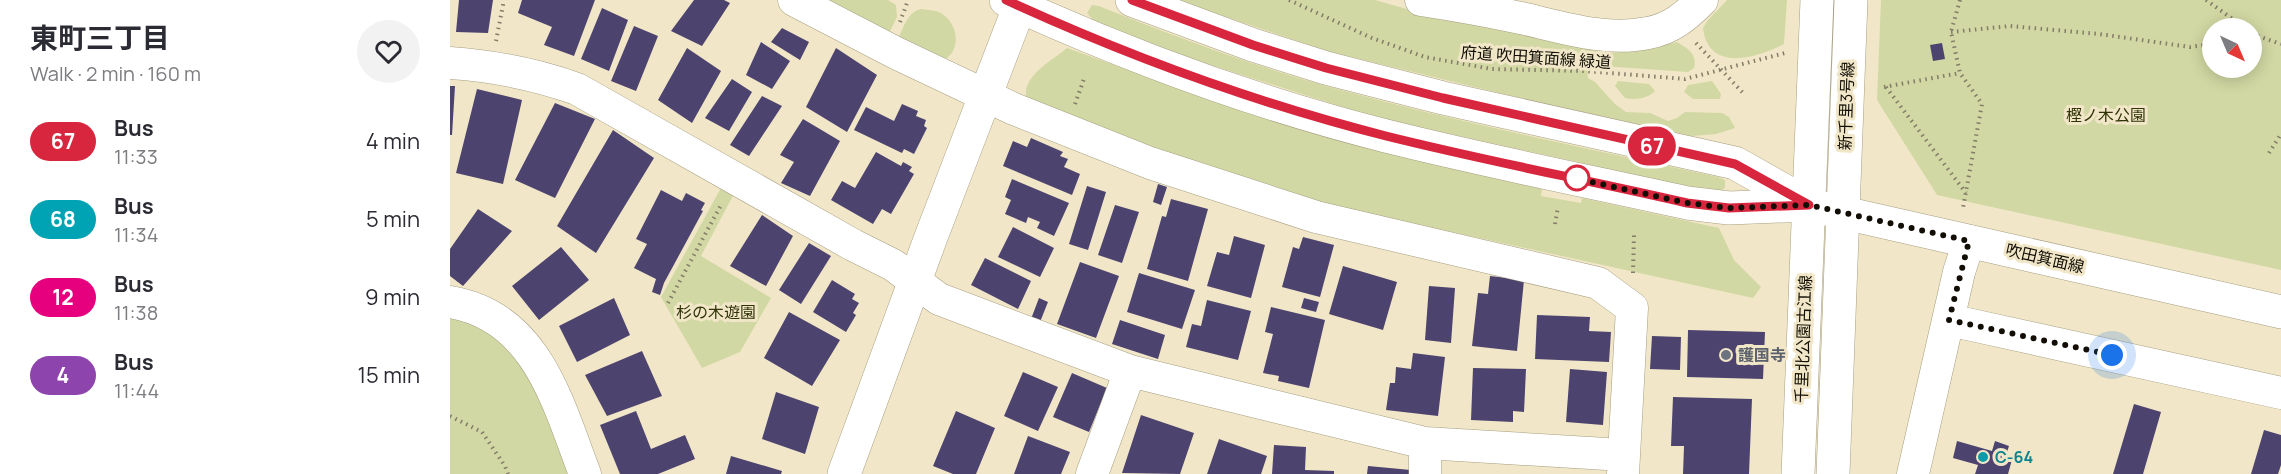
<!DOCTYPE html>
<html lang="en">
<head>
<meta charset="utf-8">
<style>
  :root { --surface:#fff; --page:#f2f2f3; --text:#2b2b33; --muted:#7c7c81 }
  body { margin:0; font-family:Manrope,"Noto Sans JP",sans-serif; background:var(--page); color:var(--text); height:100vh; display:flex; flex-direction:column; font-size:22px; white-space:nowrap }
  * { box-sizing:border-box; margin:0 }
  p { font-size:20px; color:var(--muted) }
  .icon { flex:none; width:33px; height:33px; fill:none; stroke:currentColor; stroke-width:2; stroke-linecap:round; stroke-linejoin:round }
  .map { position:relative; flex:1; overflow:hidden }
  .details { display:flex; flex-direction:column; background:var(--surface); width:450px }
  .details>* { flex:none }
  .badge { padding:0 12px; border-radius:20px; font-size:21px; line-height:39px }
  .needle { width:39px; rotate:136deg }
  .tools { position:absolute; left:1752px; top:18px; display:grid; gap:12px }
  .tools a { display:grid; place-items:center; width:60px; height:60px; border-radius:50%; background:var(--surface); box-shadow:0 3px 15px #0003; font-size:30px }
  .you { position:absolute; width:30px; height:30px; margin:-15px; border:4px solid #fff; border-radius:50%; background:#1a73e8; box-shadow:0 0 0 9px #1a73e833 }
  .map>.badge { position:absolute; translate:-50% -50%; box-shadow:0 0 0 3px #fff }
  .round { display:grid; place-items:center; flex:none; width:63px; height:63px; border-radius:32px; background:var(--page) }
  .summary { display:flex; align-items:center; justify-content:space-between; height:102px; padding:0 30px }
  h1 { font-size:28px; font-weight:700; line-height:45px }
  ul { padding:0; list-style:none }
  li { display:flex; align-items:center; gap:18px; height:78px; padding:0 30px }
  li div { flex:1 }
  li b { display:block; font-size:22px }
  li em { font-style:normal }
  li .badge { min-width:66px; font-weight:700; text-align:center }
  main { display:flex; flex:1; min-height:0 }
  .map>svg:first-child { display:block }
</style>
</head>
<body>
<main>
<section class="details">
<div class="summary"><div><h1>東町三丁目</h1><p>Walk · 2 min · 160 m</p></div><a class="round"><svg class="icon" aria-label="heart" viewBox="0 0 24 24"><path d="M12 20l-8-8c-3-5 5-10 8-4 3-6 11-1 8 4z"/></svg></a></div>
<ul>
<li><span class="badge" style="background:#d7263d;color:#fff">67</span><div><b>Bus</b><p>11:33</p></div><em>4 min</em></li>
<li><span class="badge" style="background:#00a3b4;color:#fff">68</span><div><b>Bus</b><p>11:34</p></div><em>5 min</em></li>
<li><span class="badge" style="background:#e6007e;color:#fff">12</span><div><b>Bus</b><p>11:38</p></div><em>9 min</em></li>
<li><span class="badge" style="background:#8e44ad;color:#fff">4</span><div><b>Bus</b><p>11:44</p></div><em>15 min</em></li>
</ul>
</section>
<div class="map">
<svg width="1831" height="474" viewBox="0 0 1831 474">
  <rect width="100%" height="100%" fill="#f1e7c8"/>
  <path fill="#d2d8a3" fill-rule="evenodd" d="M373,0H438L446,5L447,17L439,33Z
    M726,0H925L971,13L1155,53L1189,51L1227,42C1237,48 1248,54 1244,68L1238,72L1137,65L1138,78L1145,82L1165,104L1176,112L1200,113L1218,121L1227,118L1235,112L1272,113L1279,117L1285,128L1266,134L1242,136L1078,100L877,51Z
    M1277,0H1337L1334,44C1308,58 1258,73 1253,28L1258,20Z
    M1431,0H1831V270L1487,195L1427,100ZM1762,28H1802V68H1762Z
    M642,5L649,6C723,36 799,64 876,86C1005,122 1137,148 1268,177L1275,180V187L1271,192H1263L924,117L742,59L645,22L637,13Z
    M471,9C478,10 485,10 491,13C509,24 512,52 492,61L449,37C454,26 458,12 471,9Z
    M617,48L791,111L884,139L986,165L1092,189L1091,196L1131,203L1132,198L1269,228L1284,260L1311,287L1303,298L866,202L706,148L576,97C573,75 602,61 617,48Z
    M1168,81L1199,84L1205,91C1197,99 1185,100 1175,98L1165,86Z
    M1262,81L1271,94L1270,99H1243L1234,92L1238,85Z
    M272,186L285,192L251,256L321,298L290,352L252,368L211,297Z
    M0,315L40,331L75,364L123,474H0Z"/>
  <path fill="#4d436f" d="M9,0H43L38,33L6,32Z
    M72,0H145L124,56L94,45L102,27L68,13Z
    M244,0H274L280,3L252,46L221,31Z
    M152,8L178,20L159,71L131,59Z
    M184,26L208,36L186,91L161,81Z
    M332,28L359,42L350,60L321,42Z
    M311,42L340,61L322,89L296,75Z
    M1492,43L1495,59L1483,61L1480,45Z
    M237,48L271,71L242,123L208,100Z
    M386,48L427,75L397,132L356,107Z
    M282,79L302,92L279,131L255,118Z
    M0,86H5L2,135H0Z
    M27,89L72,100L53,184L6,173Z
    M312,96L332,106L299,156L280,145Z
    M105,103L145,119L105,198L65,180Z
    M452,104L468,111L466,116L476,120L474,126L477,128L464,154L454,149L452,153L404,130L416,107L444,121Z
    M353,119L390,141L360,196L331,183L344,162L330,155Z
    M163,130L204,158L146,253L107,226Z
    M581,138L613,152L610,156L618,159L614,167L630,174L622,195L553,166L563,141L577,147Z
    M426,152L451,166L453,162L462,167L459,171L464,174L441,214L432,209L423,224L381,200L392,181L405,188Z
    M562,179L619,203L604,236L587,228L590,222L578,217L576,223L555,214L561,200L555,197Z
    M708,184L717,187L711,205L703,202Z
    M637,186L656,192L638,250L619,244Z
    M211,190L232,201L236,193L255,203L251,210L253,211L214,283L210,295L202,292L206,279L184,268L197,244L186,239Z
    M721,199L758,209L738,281L697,269L712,216L716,217Z
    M665,205L689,212L672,263L648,255Z
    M28,209L62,231L13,286L0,276V249Z
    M312,215L343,236L316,286L280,266Z
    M563,227L604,248L590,277L548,257Z
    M784,236L815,245L801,298L757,286L767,252L779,255Z
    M853,237L884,245L870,297L832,287L843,247L849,249Z
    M359,243L381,256L351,304L329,290Z
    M111,247L139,280L89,320L62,286Z
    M535,258L581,281L568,309L521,285Z
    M630,262L669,276L646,338L607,324Z
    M893,266L947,282L933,330L879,314Z
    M689,273L745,290L732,329L677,312Z
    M1040,276L1074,280L1067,351L1022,346L1028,293L1038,294Z
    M382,280L405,294L402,299L409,303L403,313L406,315L396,332L363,312Z
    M979,286L1005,288L1001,343L975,340Z
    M164,298L180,335L127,362L109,326Z
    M589,298L598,302L590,322L581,319Z
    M854,298L869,302L866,312L851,308Z
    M757,300L801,311L788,360L736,347L742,324L751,326Z
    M821,307L875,320L859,388L828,381L829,376L813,373L823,334L815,332Z
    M339,312L390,340L362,386L314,358Z
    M1087,315L1140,317L1139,331L1161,332L1159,362L1085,359Z
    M670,320L715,335L708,359L662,344Z
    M1238,330L1315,332L1313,379L1237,377Z
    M1202,336L1231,337L1230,370L1200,369Z
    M192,351L212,396L157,416L135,375Z
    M963,353L995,357L988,416L936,410L940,383H945L946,367L961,369Z
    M1023,368L1076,369L1074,412L1063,411V422L1021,420Z
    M1120,369L1157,372L1153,425L1116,422Z
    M573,372L608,387L588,431L554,416Z
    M622,373L657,388L639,432L603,417Z
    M326,392L369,407L355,454L312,439Z
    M1223,397L1302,399L1299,474H1233L1234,446H1221Z
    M1684,404L1711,412L1693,474H1663Z
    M186,411L201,449L235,435L245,459L208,474H170L150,425Z
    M506,411L545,428L526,474H503L483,466Z
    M691,415L744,433L730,474L672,473Z
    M1814,430L1831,435V465L1828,474H1801Z
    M578,436L620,452L611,474H564Z
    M769,439L817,456L811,474H757Z
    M1507,441L1542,451L1545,441L1559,446L1556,455L1563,456L1558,474H1525L1528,465L1503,458Z
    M824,445L856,447L855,470L884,471V474H822Z
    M281,456L332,471L331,474H276Z
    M918,466L961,470V474H917Z"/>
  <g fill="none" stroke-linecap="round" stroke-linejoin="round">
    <defs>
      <path id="street" d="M344,0L446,53L564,109L700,163L866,217L1148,283L1182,308L1173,474
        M971,0C1004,5 1037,11 1071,18C1111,27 1156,42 1198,33C1221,29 1236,16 1252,0
        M0,63C44,66 85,74 127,89L403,245L443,265L489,299L680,371L975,443L1173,455
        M0,302C87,316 108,404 135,474
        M1499,320L1831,393
        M642,474L680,371
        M975,474V443
        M1463,474L1509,272L1519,241"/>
      <path id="secondary" d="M556,0C678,56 806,103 936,136C1036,161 1137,181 1237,203L1279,208L1359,205L1831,312
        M682,0L803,45L876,68L993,98L1285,163L1358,204
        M394,474L481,237L572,0
        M1348,474L1367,0
        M1383,474L1401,0"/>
    </defs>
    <use href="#street" stroke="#a79e81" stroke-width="33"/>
    <use href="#secondary" stroke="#a79e81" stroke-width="34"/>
    <path stroke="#837c68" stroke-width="4" stroke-dasharray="1.5 4.5" stroke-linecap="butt" d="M839,0L922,38L975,57L1042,69L1135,71L1235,79L1335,53
      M1510,0L1501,32L1510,73L1532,104L1513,208
      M1756,0L1795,28
      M450,22L457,3
      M1501,32L1560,26L1649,34L1740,47L1762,44
      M1802,34L1831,44
      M46,41L54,0
      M1246,43L1295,95
      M1434,87L1510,73
      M1436,87L1516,193
      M625,104L634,79
      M1819,153L1831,134
      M1105,224L1108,207
      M1183,273L1184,234
      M218,303L271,205
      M0,416L32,432L55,466L58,474"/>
    <use href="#street" stroke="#fff" stroke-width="32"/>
    <use href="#secondary" stroke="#fff" stroke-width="33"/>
  </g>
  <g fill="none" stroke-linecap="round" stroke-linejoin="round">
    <defs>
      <path id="line" d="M556,0C678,56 806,103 936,136C1036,161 1137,180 1237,203L1279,208L1359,205L1285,164L993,98L876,68L803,45L682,0"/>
    </defs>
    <use href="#line" stroke="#fff" stroke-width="14"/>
    <use href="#line" stroke="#d7263d" stroke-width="9"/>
    <path stroke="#120e05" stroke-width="6" stroke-dasharray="0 10.8" d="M1127,178L1119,177L1237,203L1279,208L1359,205L1519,241L1499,320L1662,355"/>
  </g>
  <circle fill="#fff" stroke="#d7263d" stroke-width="3" cx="1127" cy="178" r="12"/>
  <circle fill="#6b7280" stroke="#f1e7c8" stroke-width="2" cx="1276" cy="355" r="6"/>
  <circle fill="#0f9aa8" stroke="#f1e7c8" stroke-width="2" cx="1533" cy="457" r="6"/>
  <g text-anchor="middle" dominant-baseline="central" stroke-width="6" stroke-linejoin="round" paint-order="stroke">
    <g font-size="16" fill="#120e05" stroke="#f1e7c8">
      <text transform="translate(1086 57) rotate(4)">府道 吹田箕面線 緑道</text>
      <text transform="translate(1396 106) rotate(-88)">新千里3号線</text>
      <text transform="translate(1595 258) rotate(13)">吹田箕面線</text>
      <text transform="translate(1353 339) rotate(-88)">千里北公園古江線</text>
    </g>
    <g font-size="16" fill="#313408" stroke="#f1e7c8">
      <text x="1656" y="115">樫ノ木公園</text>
      <text x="266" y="312">杉の木遊園</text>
    </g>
    <g font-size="16" font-weight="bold" fill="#5b616d" stroke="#f1e7c8" text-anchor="start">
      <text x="1288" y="355">護国寺</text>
    </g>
    <g font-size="16" font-weight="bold" fill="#0d838f" stroke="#f1e7c8" text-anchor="start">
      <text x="1545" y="457">C-64</text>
    </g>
  </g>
</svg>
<div class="tools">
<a><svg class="needle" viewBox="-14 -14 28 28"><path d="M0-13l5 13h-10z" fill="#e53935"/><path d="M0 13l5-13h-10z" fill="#7c7c81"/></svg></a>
</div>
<div class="you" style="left:1662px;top:355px"></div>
<b class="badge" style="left:1202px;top:146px;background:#d7263d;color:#fff">67</b>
</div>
</main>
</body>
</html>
